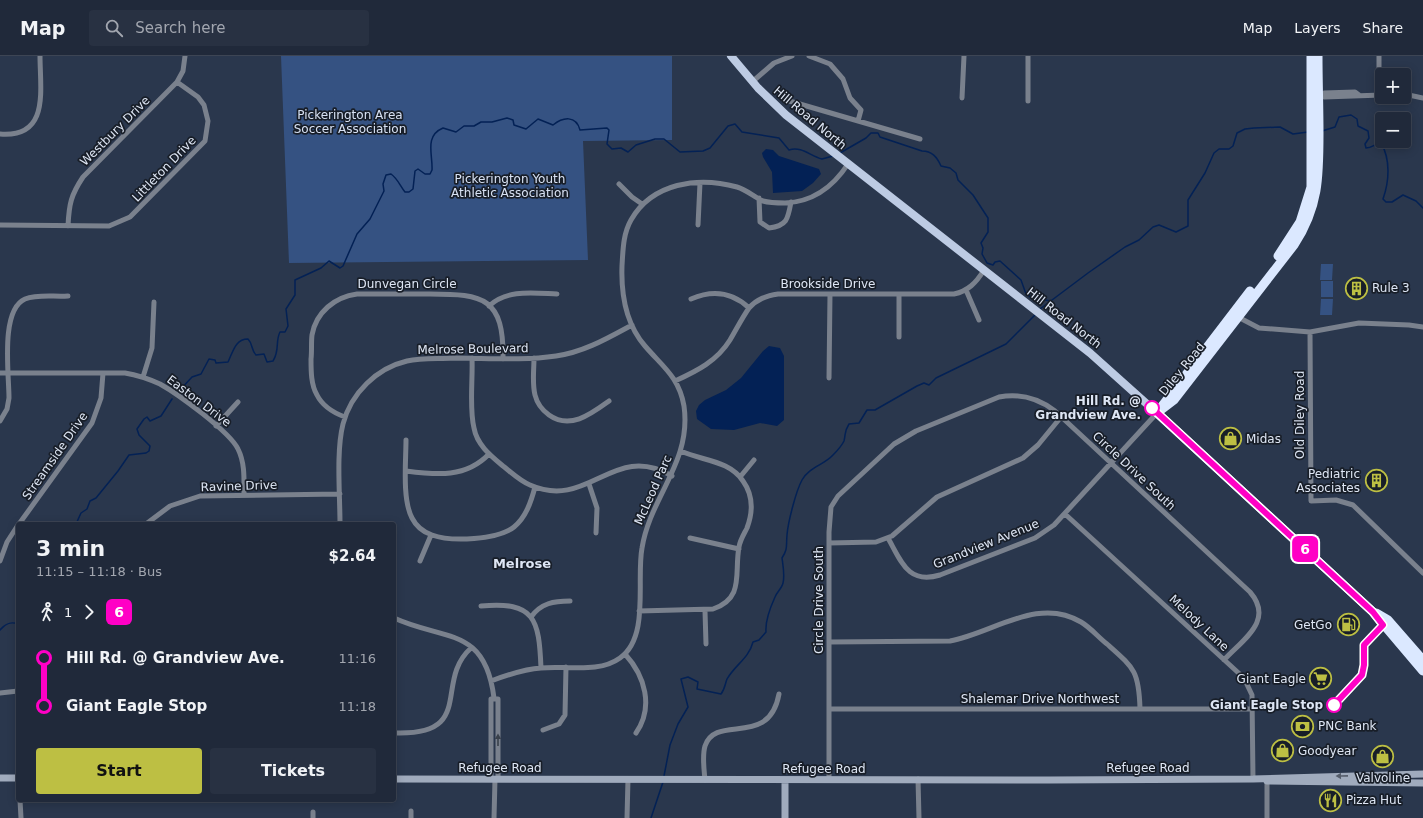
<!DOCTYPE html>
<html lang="en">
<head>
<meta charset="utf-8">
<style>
  :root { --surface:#20293a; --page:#283142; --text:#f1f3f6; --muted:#a2a6af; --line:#3d4554; --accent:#bdbf43 }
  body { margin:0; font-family:"DejaVu Sans",sans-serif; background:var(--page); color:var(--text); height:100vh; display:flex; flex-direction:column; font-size:15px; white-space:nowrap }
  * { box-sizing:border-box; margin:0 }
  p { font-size:13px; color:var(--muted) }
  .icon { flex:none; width:22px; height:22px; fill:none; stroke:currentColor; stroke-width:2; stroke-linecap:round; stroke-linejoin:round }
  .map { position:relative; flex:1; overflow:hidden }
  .details { position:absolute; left:16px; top:466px; width:380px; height:280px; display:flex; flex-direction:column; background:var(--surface); border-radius:4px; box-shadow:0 2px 10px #0003,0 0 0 1px var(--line) }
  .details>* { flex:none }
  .badge { padding:0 8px; border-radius:6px; font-size:14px; line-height:26px }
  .fabs { position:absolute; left:1375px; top:12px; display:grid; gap:8px }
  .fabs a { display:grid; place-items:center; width:36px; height:36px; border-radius:4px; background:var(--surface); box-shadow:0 2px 10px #0003,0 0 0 1px var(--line); font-size:20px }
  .map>.badge { position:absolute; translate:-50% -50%; box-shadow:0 0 0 2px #fff }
  .legs { display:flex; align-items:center; gap:6px; height:44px; padding:0 20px; font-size:13px }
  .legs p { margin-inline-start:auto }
  .headline { display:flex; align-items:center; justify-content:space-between; height:68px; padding:0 20px }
  h1 { font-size:22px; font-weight:600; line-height:30px }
  .cta { display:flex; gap:8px; margin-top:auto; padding:8px 20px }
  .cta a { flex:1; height:46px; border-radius:4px; background:var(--accent); color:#111; font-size:16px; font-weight:600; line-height:46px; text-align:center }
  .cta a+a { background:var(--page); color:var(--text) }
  ul { padding:0 20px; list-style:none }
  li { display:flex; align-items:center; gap:14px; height:48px; font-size:15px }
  li i { display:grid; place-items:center; width:6px; height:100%; margin:0 5px; background:currentColor }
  li i::after { content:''; width:10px; height:10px; margin:-5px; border:3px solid; border-radius:50%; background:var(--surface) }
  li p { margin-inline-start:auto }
  li:first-child i { background:linear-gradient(#0000 50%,currentColor 0) }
  li:last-child i { background:linear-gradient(currentColor 50%,#0000 0) }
  header { display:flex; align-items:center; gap:24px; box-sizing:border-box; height:56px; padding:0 20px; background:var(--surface); border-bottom:1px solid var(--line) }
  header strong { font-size:19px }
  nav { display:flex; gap:22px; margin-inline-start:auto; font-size:14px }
  .search { width:280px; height:36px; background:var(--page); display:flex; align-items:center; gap:10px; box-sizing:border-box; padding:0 14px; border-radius:4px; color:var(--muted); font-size:15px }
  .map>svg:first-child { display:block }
</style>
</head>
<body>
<header>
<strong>Map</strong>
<div class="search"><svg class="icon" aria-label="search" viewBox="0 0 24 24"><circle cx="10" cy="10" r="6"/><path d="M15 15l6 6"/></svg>Search here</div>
<nav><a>Map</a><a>Layers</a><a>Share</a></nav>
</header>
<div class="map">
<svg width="1423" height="762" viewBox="0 0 1423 762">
  <rect width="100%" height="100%" fill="#2a374d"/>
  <path fill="#355282" d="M281,0H672V84L583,85L588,204L289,207Z
    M1321,208H1333L1332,224H1320Z
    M1321,225H1333V241H1321Z
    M1321,243H1333L1332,259H1320Z"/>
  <path fill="#032155" d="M766,93L773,94L779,100L819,113L821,118L813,127L802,135L773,137L772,116L763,101L762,97Z
    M769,290L780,292L784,300V364L777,370L760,367L734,374L711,373L697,363L696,355L699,349L705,344L726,334L741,322L763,295Z"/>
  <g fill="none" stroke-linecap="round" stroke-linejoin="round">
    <path stroke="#032155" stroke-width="1.5" d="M1322,75L1335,71L1339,61L1351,59L1357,63L1358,70L1368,75L1369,82L1365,88L1366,92C1372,92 1376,87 1381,87C1391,104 1389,126 1383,143L1386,146H1392L1403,139L1416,145L1423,152
      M840,97L866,82L871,77H878L880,81L922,95C932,95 937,101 941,110L950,112L956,117L958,124L973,139L988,162V176L981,187L983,192L982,198L987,207L993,209L995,206L1000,205L1021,224L1026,238L1031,241L1050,245
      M1040,253L1088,217L1125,191L1139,184L1153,171L1159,169L1176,176L1188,170V144L1205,117L1214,97L1219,93H1229L1233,90L1237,77L1245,73L1254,72L1280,71L1293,78L1308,76
      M180,334L192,321L201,318L209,303L215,304L216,307L228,306C233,296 235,283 248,283C253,288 251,294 256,299L264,298L267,306L273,305C280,294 275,286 280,276H285L288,270L286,253L295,239V224L321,212L329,205L340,212L343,210L357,178L370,163L384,135L383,128L386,119L391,118C398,123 400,130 405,136H409L413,133L415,115L418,113L425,118H430L432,114C433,99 424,80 443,72L456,76L464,70H474L481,66H492L507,62L513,64L514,69L526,73L538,63L553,69C563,61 576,59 580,74L607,72L609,74L607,88L612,93L621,92L628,96L636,89L655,83H664L680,96L703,95L710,92L728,70L735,68L742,76L779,82L789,94C802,90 810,100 822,103L833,100
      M76,468L81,457L87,453L90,445L96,442L118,415L129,399L146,397L149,395L150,390L139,379L137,373L144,363L147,361L150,365L161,360L172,343
      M0,574C5,568 10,565 18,568
      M664,720L670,689L678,668L688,651L681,623L688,621L698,626L697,633L721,638C725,633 725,628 727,623C735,609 749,602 753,586L759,584L766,576C765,564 770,552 775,541C777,536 782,532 783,527C785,519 783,510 782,502C788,493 786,490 787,479C788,466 796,435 802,424C809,411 824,409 833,399C836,396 842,389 844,385C846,377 844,376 849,368L859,367L867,354H875L917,330L924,327L929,329L936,322L1006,288L1036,258
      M651,762L663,726"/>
    <path stroke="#7a818d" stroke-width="5" d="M809,0L830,8L843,23L850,42L861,54L858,65
      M1379,0V39
      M752,26L774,7L792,0
      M1404,38L1423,42
      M1359,39L1355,36L1324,37L1321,39L1324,41L1382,39
      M962,42L964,0
      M786,44L920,83
      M1028,45V0
      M0,78C50,82 40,34 40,0
      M619,128L632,141L642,148
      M759,142L760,166L769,172C787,170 788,163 791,146
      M0,169L109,170L130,161L205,85L208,65L204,49L198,41L177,26
      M698,169L700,127
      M68,170C69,148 71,139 83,121L177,26L183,15L185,0
      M966,234L979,264
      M691,243C712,234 732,236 749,252
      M489,250C507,233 533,237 557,238
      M1236,260L1259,272L1310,276L1359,267L1409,269L1423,271
      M1310,276L1311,445L1336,444L1353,449L1423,517
      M899,281V238
      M472,302C473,324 469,352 474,372C477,389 491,400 503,410C512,417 520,425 530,429C589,455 613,385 672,420
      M534,302C534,314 532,327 535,339C537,347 542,354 549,359C570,374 591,358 609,345
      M0,317H125C137,319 149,323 160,328C178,338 230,376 238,393C245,407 244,423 244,438
      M143,321L152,292L154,246
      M829,322L830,238
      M675,325C697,315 717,305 730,284C736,274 742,262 749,252C757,243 766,240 778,238H954C968,235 976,227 984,214
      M345,361C334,357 323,351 317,339C311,329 311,315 311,303C312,295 311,287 312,279C316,256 335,241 357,238C381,238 406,238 430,238C484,238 504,242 503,303
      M0,365L7,353L9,342C9,318 0,254 25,243C38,238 54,241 68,240
      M216,370L238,346
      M406,384C406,405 402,443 412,462C416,470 423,476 432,479C451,486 498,484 514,471C526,461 531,446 535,431
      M406,415C437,419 466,422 489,398
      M740,421L754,404
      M589,428L597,452L596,477
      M1065,458L1244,622L1252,639L1253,723
      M19,468L92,367L101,342L103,317
      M146,468L170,450L200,440L340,438
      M340,468C340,438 336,396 343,368C351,337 377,312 407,305C422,302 438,303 453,302C487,302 522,305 556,300C584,296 608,282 632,269
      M690,482L739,493
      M888,482C901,505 908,529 940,519L1035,482L1054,469L1157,357
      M829,487L876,486L892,480L937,441L1023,402L1038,389L1061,361
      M0,505L7,486L18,469
      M420,505L431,479
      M481,550C535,545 539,563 541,612
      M639,555L713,553C745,542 734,517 739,491C740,484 744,478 747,472C753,456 753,439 743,425C729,404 702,405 681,395
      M705,555L706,588
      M531,561C541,547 554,545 570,545
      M394,562C444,585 485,570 494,642
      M829,586L950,585C993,577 1038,540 1081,566C1091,572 1098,581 1107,588C1134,612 1139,615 1140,653
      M625,598C645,620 654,651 636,677
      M491,625C507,619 524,613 541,612C566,609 598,618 620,602C650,581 636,524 642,492C650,441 692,406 684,350C679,321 663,311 645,290C626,268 621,238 622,210C623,194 623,178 631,164C652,127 698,120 737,131C747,134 754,141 763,145C770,147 777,147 785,147C812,146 833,131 848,108
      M0,637L18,635
      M829,653H1252
      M543,674L559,668L565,659L566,611
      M394,677C477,680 433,626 471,592
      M491,723V643H498V723
      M829,723V476L831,451L838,440L894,388L916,375L999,341C1020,337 1038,342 1055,355L1250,536C1275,565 1242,584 1224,604
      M918,723L919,762
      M705,724C704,713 702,700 705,690C716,657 769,693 779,638
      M20,744L21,762
      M313,756V762
      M411,762V755
      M494,762L495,723
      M627,762L628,723
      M1267,762V723"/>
    <path stroke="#a0abbd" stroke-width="7" d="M0,722H18
      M394,723L1049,724L1253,723L1423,718
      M785,724V762
      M1267,725L1423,727"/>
    <path stroke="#bdcbe3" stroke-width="8" d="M731,0L758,32L786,59L1090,297L1157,357"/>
    <path stroke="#dbe8ff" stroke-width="9" d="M1278,200L1300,166L1311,131V0
      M1159,354L1250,235
      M1157,357L1174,344L1294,189C1319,151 1319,120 1319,77C1319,51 1318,26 1318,0
      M1157,357L1373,556L1423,615
      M1376,557L1388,564L1423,604"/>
  </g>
  <defs><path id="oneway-solid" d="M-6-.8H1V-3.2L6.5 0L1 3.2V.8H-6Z"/></defs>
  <use fill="#3a414b" href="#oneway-solid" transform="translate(498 684) rotate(-90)"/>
  <use fill="#555d6b" href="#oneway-solid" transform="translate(1342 720) rotate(179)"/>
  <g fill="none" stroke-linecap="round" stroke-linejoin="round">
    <defs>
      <path id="line-1" d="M1152,352L1373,556L1383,569L1364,589V609L1362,619L1334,649"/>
    </defs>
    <use href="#line-1" stroke="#fff" stroke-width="9"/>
    <use href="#line-1" stroke="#ff00c5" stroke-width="6"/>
  </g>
  <defs>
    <symbol id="building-ring" viewBox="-11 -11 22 22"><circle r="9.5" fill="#181e28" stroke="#bdbf43" stroke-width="1.5"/><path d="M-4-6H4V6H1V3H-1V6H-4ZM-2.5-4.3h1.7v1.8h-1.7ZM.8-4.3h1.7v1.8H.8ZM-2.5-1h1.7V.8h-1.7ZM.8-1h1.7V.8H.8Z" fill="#bdbf43"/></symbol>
    <symbol id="shop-ring" viewBox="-11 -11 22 22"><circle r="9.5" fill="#181e28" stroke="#bdbf43" stroke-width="1.5"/><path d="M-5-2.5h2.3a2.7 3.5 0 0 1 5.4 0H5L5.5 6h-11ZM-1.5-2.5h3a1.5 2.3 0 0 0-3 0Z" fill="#bdbf43"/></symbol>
    <symbol id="fuel-ring" viewBox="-11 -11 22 22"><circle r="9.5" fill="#181e28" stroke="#bdbf43" stroke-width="1.5"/><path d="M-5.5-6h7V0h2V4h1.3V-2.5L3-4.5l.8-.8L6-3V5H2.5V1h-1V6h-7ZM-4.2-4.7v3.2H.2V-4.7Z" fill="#bdbf43"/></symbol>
    <symbol id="supermarket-ring" viewBox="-11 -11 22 22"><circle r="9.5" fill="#181e28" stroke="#bdbf43" stroke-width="1.5"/><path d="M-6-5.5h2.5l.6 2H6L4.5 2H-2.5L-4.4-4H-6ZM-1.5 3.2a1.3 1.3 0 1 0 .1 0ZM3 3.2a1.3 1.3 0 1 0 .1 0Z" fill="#bdbf43"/></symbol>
    <symbol id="bank-ring" viewBox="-11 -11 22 22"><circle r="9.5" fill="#181e28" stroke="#bdbf43" stroke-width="1.5"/><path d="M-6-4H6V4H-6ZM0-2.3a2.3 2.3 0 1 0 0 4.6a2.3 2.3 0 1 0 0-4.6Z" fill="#bdbf43"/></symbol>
    <symbol id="restaurant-ring" viewBox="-11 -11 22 22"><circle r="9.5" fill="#181e28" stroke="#bdbf43" stroke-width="1.5"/><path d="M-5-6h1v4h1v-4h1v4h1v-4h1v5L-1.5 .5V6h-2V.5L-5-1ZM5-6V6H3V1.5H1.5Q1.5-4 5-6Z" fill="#bdbf43"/></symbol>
  </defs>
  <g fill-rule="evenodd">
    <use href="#building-ring" x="1344" y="220" width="25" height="25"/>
    <use href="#shop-ring" x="1218" y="370" width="25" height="25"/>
    <use href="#building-ring" x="1364" y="412" width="25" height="25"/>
    <use href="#fuel-ring" x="1336" y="556" width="25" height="25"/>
    <use href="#supermarket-ring" x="1308" y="610" width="25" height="25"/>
    <use href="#bank-ring" x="1290" y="658" width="25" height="25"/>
    <use href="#shop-ring" x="1270" y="682" width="25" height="25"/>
    <use href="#shop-ring" x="1370" y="688" width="25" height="25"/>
    <use href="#restaurant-ring" x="1318" y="732" width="25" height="25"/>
  </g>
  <g fill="#fff" stroke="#ff00c5" stroke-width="2">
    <circle cx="1152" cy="352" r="7"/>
    <circle cx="1334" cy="649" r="7"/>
  </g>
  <g text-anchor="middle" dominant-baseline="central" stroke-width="3.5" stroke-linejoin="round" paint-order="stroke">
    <g font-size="12" fill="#d8e2f4" stroke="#181e28">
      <text x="350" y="59">Pickerington Area<tspan x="350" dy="14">Soccer Association</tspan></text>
      <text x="510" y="123">Pickerington Youth<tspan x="510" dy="14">Athletic Association</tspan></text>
    </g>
    <g font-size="12" fill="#dee6f4" stroke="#181e28">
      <text transform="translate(810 62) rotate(40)">Hill Road North</text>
      <text transform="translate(115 75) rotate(-45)">Westbury Drive</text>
      <text transform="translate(164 113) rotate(-46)">Littleton Drive</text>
      <text x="407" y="228">Dunvegan Circle</text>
      <text x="828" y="228">Brookside Drive</text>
      <text transform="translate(1064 262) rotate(38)">Hill Road North</text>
      <text transform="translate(473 293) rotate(-1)">Melrose Boulevard</text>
      <text transform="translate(1182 313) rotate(-51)">Diley Road</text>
      <text transform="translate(199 345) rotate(37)">Easton Drive</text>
      <text transform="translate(1300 359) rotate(-90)">Old Diley Road</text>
      <text transform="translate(55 400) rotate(-55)">Streamside Drive</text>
      <text transform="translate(1134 415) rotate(43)">Circle Drive South</text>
      <text transform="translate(239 430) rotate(-2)">Ravine Drive</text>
      <text transform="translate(653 434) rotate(-66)">McLeod Parc</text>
      <text transform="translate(986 488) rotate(-22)">Grandview Avenue</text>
      <text transform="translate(819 544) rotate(-90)">Circle Drive South</text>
      <text transform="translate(1199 567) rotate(43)">Melody Lane</text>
      <text x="1040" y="643">Shalemar Drive Northwest</text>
      <text x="500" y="712">Refugee Road</text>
      <text x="1148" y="712">Refugee Road</text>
      <text x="824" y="713">Refugee Road</text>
    </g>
    <g font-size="12" fill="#dee6f4" stroke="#181e28" text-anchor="start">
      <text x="1372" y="232">Rule 3</text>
      <text x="1246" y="383">Midas</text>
      <text x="1360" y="418" text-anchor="end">Pediatric<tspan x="1360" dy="14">Associates</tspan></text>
      <text x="1332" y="569" text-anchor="end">GetGo</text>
      <text x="1306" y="623" text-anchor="end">Giant Eagle</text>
      <text x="1318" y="670">PNC Bank</text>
      <text x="1298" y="695">Goodyear</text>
      <text x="1383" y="722" text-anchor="middle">Valvoline</text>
      <text x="1346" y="744">Pizza Hut</text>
    </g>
    <g font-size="12" font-weight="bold" fill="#dee6f4" stroke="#181e28" text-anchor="end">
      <text x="1141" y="345">Hill Rd. @<tspan x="1141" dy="14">Grandview Ave.</tspan></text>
      <text x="1323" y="649">Giant Eagle Stop</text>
    </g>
    <g font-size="13" font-weight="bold" fill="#dee6f4" stroke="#181e28">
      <text x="522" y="507">Melrose</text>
    </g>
  </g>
</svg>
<div class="fabs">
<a>+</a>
<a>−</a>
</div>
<b class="badge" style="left:1305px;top:493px;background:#ff00c5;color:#fff">6</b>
<section class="details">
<div class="headline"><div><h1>3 min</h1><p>11:15 – 11:18 · Bus</p></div><b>$2.64</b></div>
<div class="legs"><svg class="icon" aria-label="walk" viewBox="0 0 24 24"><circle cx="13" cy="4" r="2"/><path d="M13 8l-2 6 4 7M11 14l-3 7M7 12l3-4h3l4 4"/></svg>1<svg class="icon" aria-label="forward" viewBox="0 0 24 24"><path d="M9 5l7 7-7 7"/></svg><b class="badge" style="background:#ff00c5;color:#fff">6</b></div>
<ul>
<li><i style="color:#ff00c5"></i><b>Hill Rd. @ Grandview Ave.</b><p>11:16</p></li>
<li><i style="color:#ff00c5"></i><b>Giant Eagle Stop</b><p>11:18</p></li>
</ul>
<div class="cta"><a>Start</a><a>Tickets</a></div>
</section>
</div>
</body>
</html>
